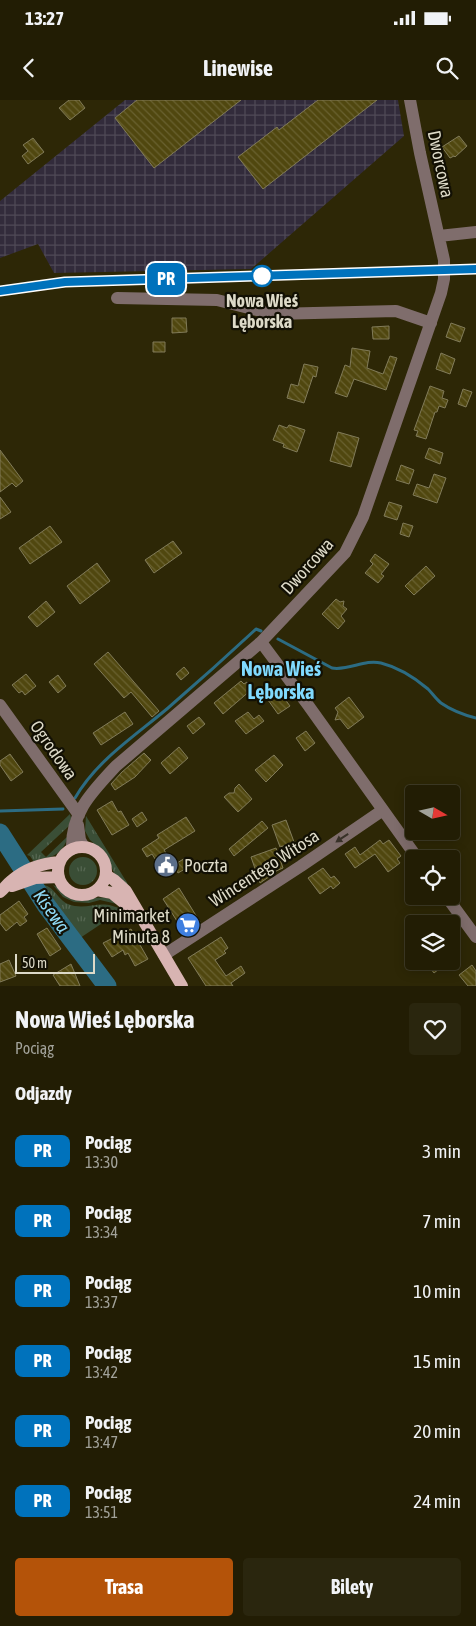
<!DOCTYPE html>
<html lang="pl">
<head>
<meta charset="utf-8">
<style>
  :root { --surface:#221d04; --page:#2a260e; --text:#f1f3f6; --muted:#a2a29a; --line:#3f3b26; --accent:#b45309 }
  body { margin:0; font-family:"Asap Condensed",sans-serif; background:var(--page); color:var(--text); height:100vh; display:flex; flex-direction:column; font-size:19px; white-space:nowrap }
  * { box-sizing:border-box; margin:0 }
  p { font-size:16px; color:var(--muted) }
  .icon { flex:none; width:28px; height:28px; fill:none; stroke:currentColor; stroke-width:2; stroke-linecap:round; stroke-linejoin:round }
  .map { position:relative; height:886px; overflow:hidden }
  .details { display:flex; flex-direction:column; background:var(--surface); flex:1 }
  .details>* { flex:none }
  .badge { padding:0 10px; border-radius:8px; font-size:18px; line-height:32px }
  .needle { width:32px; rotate:99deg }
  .buttons { position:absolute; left:405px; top:685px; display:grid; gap:10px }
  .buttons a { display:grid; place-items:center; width:55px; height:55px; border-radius:5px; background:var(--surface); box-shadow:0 2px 12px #0003,0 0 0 1px var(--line); font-size:25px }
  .scale { position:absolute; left:15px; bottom:12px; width:80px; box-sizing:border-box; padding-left:5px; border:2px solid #dddac8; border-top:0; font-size:14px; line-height:18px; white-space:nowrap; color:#dddac8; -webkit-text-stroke:4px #121004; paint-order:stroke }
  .map>.badge { position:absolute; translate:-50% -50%; box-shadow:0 0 0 2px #fff }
  h2 { padding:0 15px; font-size:19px; line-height:45px }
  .round { display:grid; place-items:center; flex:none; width:52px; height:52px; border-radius:5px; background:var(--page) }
  .overview { display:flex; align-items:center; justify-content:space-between; height:85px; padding:0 15px }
  h1 { font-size:24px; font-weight:700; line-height:38px }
  .button { display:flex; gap:10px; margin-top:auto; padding:10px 15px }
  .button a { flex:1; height:58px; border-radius:5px; background:var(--accent); color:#fff; font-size:20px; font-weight:700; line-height:58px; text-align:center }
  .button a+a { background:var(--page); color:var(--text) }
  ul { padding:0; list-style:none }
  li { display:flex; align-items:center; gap:15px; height:70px; padding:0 15px }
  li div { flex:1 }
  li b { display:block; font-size:19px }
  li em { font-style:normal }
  li .badge { min-width:55px; font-weight:700; text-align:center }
  .status { display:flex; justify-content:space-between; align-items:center; height:35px; padding:0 25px; background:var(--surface); direction:ltr }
  .status svg { height:14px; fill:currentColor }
  header { display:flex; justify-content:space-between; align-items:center; height:65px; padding:0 15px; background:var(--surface); font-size:22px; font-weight:700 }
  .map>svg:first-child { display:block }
</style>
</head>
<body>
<div class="status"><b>13:27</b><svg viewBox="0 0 49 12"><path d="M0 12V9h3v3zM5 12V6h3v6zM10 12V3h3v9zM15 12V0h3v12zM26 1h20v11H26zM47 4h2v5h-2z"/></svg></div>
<header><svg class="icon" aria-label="back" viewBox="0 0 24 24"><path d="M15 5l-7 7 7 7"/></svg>Linewise<svg class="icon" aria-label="search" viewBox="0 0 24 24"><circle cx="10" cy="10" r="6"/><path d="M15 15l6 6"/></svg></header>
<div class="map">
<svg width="476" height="886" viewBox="0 0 476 886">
  <defs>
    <pattern id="industrial-grid" width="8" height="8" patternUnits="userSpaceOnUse" patternTransform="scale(1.25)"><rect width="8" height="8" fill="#322b3b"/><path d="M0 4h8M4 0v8" fill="none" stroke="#4f4956"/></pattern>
    <pattern id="grass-tufts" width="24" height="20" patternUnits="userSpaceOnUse" patternTransform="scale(1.25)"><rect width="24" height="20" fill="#3a4e36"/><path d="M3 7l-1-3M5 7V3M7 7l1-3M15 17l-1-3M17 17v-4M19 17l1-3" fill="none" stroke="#566752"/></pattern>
    <pattern id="building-back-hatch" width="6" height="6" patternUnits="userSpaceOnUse" patternTransform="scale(1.25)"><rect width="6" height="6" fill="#50470f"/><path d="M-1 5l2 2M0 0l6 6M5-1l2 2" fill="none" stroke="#696130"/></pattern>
  </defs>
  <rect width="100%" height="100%" fill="#2d2706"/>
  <path fill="url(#industrial-grid)" d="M125,0H398L404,36L251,169L54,173L38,144L0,158V101Z"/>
  <path fill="url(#grass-tufts)" d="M70,714L71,718L70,725L41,752L46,757L68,736C63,755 50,758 34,762L30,756L27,755Z
    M86,716L137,799L115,775L105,753L90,740L85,731Z
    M69 771a14 14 0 1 1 28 0a14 14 0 1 1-28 0Z
    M43,785C53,785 58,800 68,804C88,812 100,797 122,810L80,838Z
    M53,785C62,788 66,797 76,799C93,802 103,791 117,804L100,800L89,803L74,802L63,797Z"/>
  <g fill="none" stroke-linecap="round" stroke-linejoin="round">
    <path stroke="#2c6c83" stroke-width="3" d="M278,539L332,568C349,571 364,559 381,563C397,567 415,578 428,589C432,593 436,599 441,603C451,610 464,615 476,618
      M75,698C97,660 135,636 168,608C198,582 227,556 256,529L261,531
      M0,711L63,709"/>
    <path stroke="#2c6c83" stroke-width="19" d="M0,733L46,805L107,886"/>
  </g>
  <path fill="url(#building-back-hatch)" stroke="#817b59" d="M69,0H79L85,8L70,20L59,8Z
    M137,0H241L154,68L115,18Z
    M318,0H377L263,89L238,57L277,27L279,30Z
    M459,36L467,46L455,57L454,56L450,58L442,47Z
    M33,38L44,52L28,64L22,56L28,51L23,45Z
    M172,218H186L187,232L172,233Z
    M451,223L465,228L460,242L446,237Z
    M389,226V239H373L372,227Z
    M153,242H165V252H153Z
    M352,248L370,251L367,268L383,274L390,256L397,258L386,290L354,279L347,297L335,293L345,265L350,267Z
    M441,253L455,259L450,274L436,269Z
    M304,264L318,267L316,277L313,276L304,303L287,298L291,284L298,286Z
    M430,286L444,291L442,298L448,300L445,308L439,306L437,312H435L426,339L416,336L418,331L414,330Z
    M463,289L472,292L466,307L458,304Z
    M279,325L287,328L289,325L305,330L297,352L283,347L284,344L273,340Z
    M338,332L359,338L351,367L330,361Z
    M429,348L443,353L440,364L425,358Z
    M0,350L23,381L16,387L12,383L0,392Z
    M401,365L414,370L409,384L396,380Z
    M434,374L446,378L437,403L413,395L417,384L429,388Z
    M0,397L11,412L0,419Z
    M389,402L402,406L397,420L384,416Z
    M403,423L413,426L409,437L400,434Z
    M50,426L62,442L30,464L19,448Z
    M173,441L182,453L154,473L145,460Z
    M375,454L389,464L381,474L384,476L378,483L365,473L373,464L370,461Z
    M97,463L110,481L80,504L67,486Z
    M426,466L435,476L414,495L405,486Z
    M336,499L340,502L344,501L343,506L347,509L341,516L345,521L338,529L322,514Z
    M46,501L55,512L37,527L28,517Z
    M108,552L159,611L152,617L131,592L124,598L94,564Z
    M184,567L189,573L181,580L176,574Z
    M26,574L36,586L25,595L22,591L19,593L12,585Z
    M58,575L66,586L58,593L49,582Z
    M241,581L244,584L247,582L251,587V590L223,614L214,603Z
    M279,591L290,606L278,614L268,600Z
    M349,597L364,617L348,629L340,619L335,620L338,612L335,608Z
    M125,612L133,624L101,645L93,633Z
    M248,612L254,619L259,615L264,621L246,634L235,621Z
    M199,617L205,624L193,634L187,626Z
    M306,631L315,643L305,651L296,638Z
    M179,647L188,658L170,674L161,663Z
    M144,653L151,660L135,677L115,690L111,684L122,672Z
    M10,654L23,672L11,681L0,665V661Z
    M274,655L283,665L266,682L255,670Z
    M239,684L252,699L238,712L224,697L229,693H234L235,688Z
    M112,701L118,712L121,711L129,725L112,735L97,710Z
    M142,712L147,720L137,727L132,719Z
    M186,717L195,731L164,750L174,765L185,758L190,766L178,773L174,766L164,773L152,754L147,757L142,749L159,738L157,735Z
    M286,720L294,742L280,747L272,725Z
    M262,721L268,728L234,756L229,749Z
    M380,740L383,744L389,740L401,756L397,759L400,763L388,772L375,754L355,768L345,754L355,747L360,755Z
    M276,748L283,768L276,771V772L260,783L251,757Z
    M323,768L331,778L334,776L340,783L333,789L331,786L320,794L308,778Z
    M179,788L200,822L184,832L163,799Z
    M19,801L28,814L24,817L27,821L20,826L17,822L6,831L0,823V815Z
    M47,828L61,849L50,856L37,834Z
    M131,829L148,859L135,866L128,853L125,855L123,850L112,857L103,843Z
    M221,837L228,848L224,851L226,853L215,860L226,876L241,866L245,873L231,883L233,886H206L188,858Z
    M9,860L16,876L0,882V864Z
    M425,861H449L434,873Z
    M71,864L80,886H60L53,875Z
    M472,865L476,871V886H468L459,875Z"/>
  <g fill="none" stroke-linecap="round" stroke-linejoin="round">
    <path stroke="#7f6d6c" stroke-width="12" d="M439,136L476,132
      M117,198L217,200L273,214L396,211L431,223
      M261,542L308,605L418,759
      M0,605L79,715
      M78,725L80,740L84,747
      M72,749C71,712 92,692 116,666L261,542L345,453L363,417L441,193L444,179V160L420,53L410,0
      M446,796L476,837
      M164,855L301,766L383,710"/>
    <path stroke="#d8b4b2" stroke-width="12" d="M58 771a24 24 0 1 1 48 0a24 24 0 1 1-48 0Z
      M106,775L114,780L126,791L182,886
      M12,786L35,778L59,777
      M97,790L112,793L134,811
      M0,792C4,789 7,784 11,781C25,769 42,763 60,762"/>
  </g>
  <defs><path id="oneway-solid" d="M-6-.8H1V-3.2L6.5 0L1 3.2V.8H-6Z" transform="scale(1.25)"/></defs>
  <use fill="#383128" href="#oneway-solid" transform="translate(342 738) rotate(146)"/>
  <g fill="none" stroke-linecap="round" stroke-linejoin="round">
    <defs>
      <path id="line" d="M0,191L65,182L476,169"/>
    </defs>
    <use href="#line" stroke="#fff" stroke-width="11"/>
    <use href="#line" stroke="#0072bc" stroke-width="8"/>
  </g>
  <defs>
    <symbol id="civic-disc" viewBox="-11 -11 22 22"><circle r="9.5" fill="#5c6f8a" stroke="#121004"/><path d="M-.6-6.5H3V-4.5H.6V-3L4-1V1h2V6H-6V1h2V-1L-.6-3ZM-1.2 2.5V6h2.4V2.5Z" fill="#fff"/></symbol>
    <symbol id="supermarket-disc" viewBox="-11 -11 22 22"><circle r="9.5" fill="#3f7fe0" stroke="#121004"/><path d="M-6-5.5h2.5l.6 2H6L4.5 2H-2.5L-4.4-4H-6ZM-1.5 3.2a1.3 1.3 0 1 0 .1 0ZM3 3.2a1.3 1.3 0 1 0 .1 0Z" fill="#fff"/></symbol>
  </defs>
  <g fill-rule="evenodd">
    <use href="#civic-disc" x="152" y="751" width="28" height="28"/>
    <use href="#supermarket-disc" x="174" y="811" width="28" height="28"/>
  </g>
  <circle fill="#fff" stroke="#0072bc" stroke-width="2.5" cx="262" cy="176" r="10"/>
  <g text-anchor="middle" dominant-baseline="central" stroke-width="4.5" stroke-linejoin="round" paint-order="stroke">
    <g font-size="18" fill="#dddac8" stroke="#121004">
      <text transform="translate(441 64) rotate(78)">Dworcowa</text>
      <text transform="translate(307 466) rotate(-48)">Dworcowa</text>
      <text transform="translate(54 650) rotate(55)">Ogrodowa</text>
      <text transform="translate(264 768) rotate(-33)">Wincentego Witosa</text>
    </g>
    <g font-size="18" font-weight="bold" fill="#dddac8" stroke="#121004">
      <text x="262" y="200">Nowa Wieś<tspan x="262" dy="21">Lęborska</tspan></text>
    </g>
    <g font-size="18" fill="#dddac8" stroke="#121004" text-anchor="start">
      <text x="184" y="765">Poczta</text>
      <text x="170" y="815" text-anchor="end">Minimarket<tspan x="170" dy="21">Minuta 8</tspan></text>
    </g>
    <g font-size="19" font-style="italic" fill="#8fd9f5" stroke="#121004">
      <text transform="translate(52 811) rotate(55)">Kisewa</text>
    </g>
    <g font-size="20" font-weight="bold" fill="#80dafe" stroke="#121004">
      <text x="281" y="568">Nowa Wieś<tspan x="281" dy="23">Lęborska</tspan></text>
    </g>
  </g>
</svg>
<div class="buttons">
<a><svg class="needle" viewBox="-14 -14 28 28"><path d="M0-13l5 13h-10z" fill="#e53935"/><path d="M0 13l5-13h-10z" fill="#a2a29a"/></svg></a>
<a><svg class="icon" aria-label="locate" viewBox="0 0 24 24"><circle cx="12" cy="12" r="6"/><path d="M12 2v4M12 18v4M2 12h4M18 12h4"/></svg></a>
<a><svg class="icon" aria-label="layers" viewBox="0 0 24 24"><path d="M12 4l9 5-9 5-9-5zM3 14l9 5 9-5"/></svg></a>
</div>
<div class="scale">50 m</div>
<b class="badge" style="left:166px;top:179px;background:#0072bc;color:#fff">PR</b>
</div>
<section class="details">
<div class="overview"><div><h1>Nowa Wieś Lęborska</h1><p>Pociąg</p></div><a class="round"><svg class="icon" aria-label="heart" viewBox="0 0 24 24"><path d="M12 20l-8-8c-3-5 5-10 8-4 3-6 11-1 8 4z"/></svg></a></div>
<h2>Odjazdy</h2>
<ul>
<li><span class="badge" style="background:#0072bc;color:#fff">PR</span><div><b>Pociąg</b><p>13:30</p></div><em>3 min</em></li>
<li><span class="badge" style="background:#0072bc;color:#fff">PR</span><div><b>Pociąg</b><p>13:34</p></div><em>7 min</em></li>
<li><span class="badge" style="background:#0072bc;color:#fff">PR</span><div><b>Pociąg</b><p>13:37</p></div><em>10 min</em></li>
<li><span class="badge" style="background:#0072bc;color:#fff">PR</span><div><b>Pociąg</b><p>13:42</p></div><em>15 min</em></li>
<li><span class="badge" style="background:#0072bc;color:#fff">PR</span><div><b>Pociąg</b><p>13:47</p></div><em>20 min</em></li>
<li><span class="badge" style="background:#0072bc;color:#fff">PR</span><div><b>Pociąg</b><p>13:51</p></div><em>24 min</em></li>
</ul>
<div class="button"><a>Trasa</a><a>Bilety</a></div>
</section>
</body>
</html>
